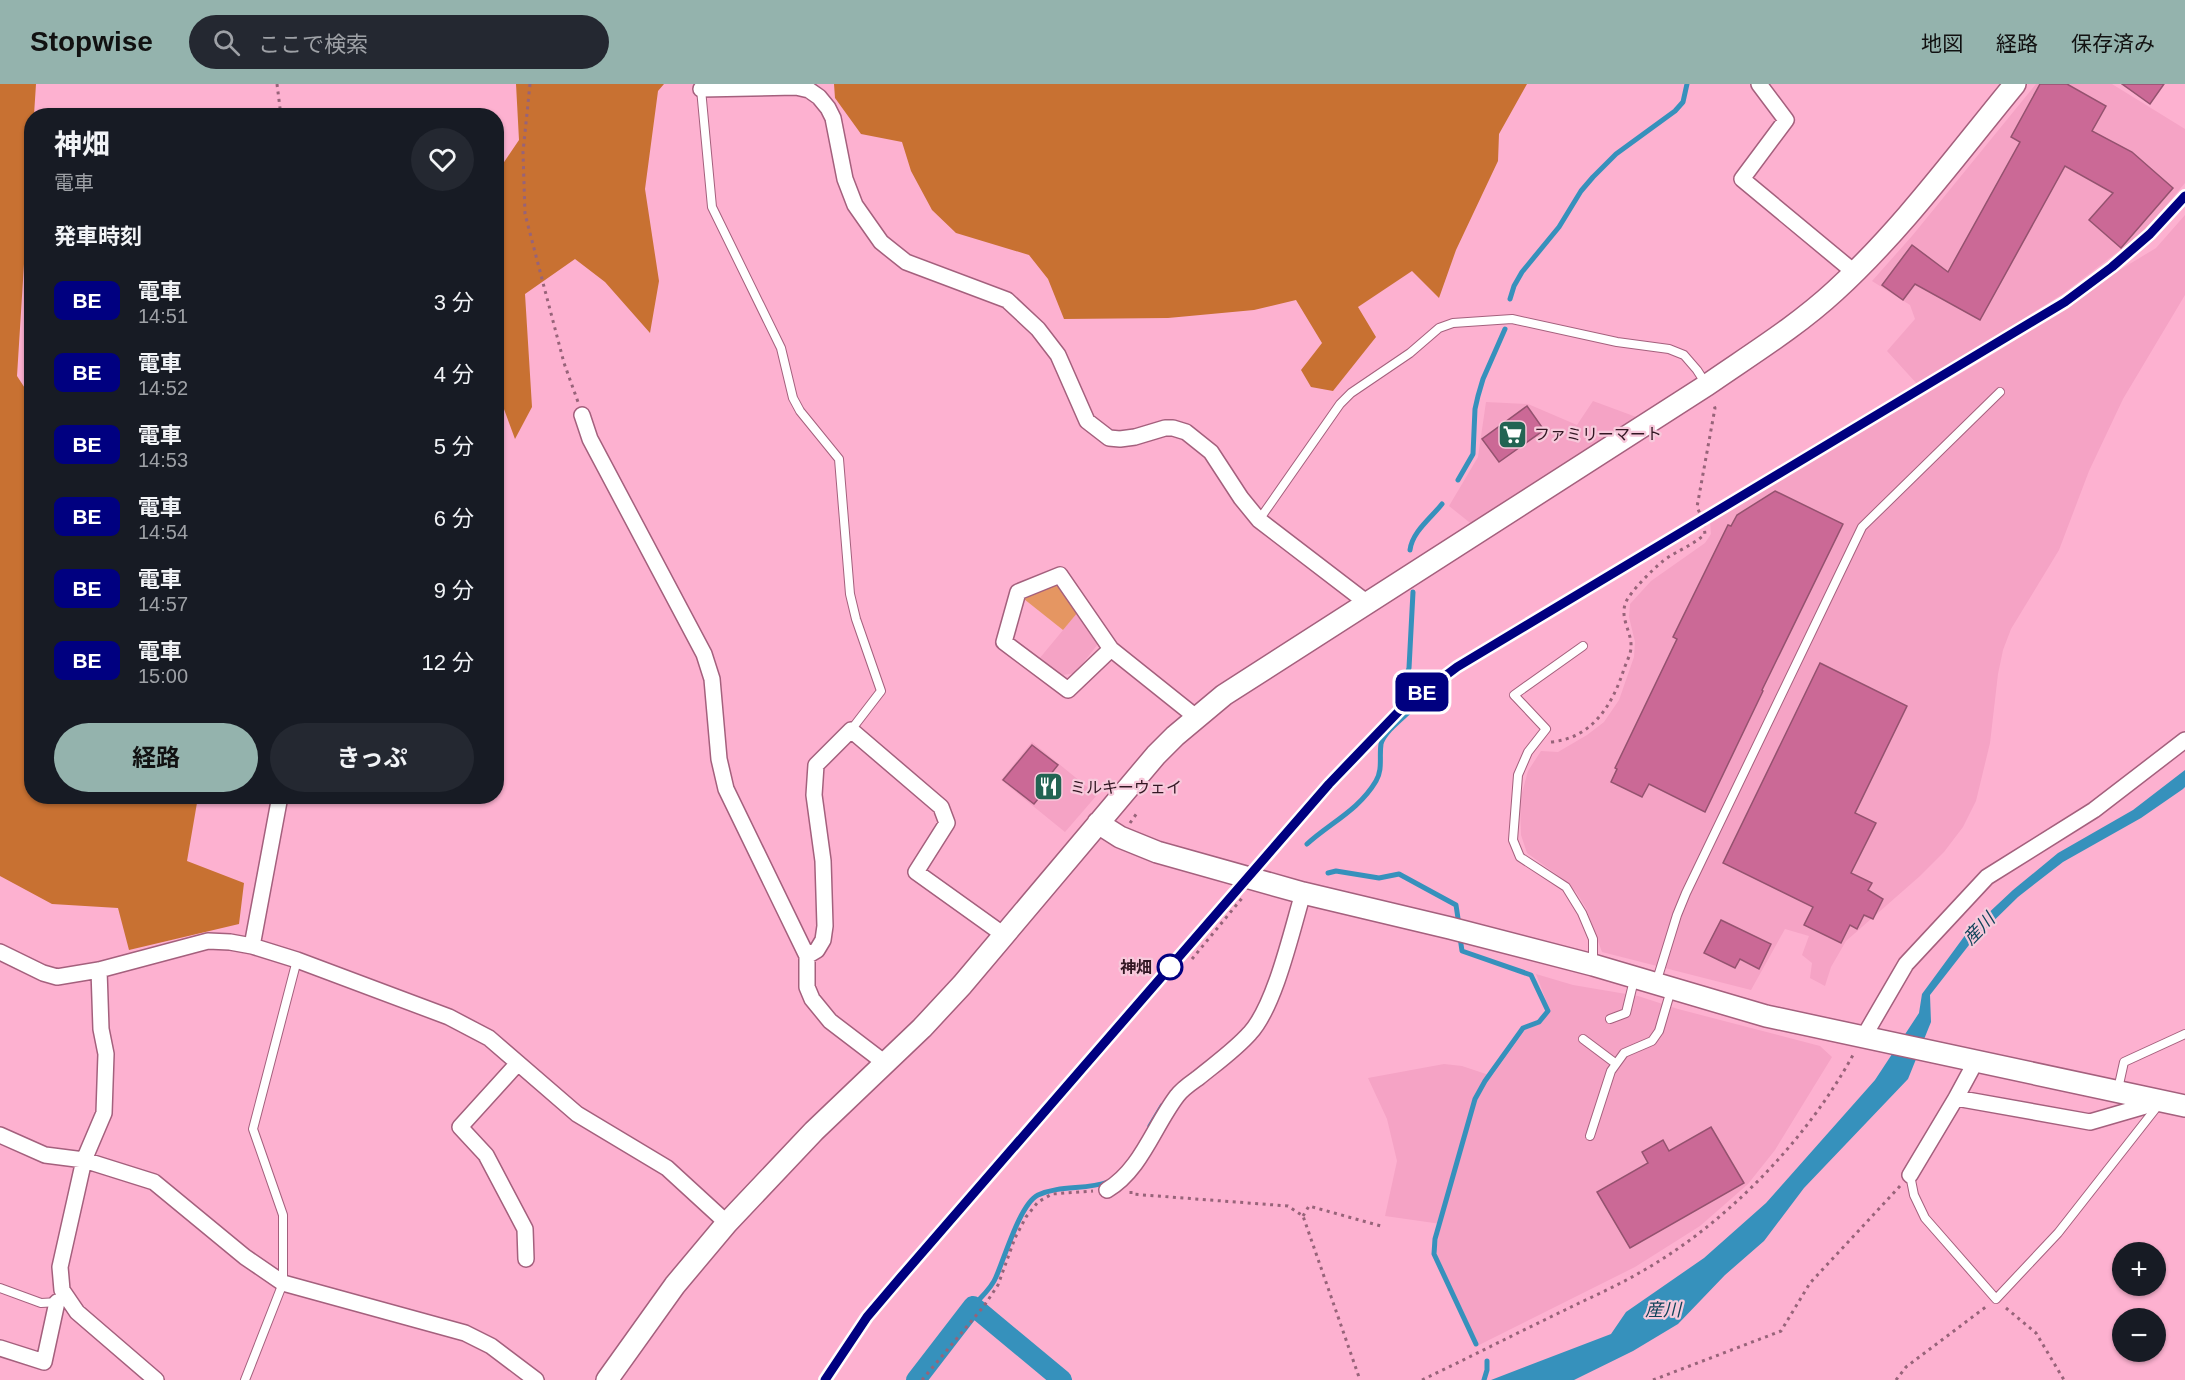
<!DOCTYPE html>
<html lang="ja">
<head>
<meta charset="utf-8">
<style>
  :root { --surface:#171b24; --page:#242831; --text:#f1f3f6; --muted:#9ea1a6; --accent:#94b3ad }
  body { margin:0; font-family:Helvetica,"Noto Sans JP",sans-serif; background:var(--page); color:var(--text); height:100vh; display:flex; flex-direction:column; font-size:22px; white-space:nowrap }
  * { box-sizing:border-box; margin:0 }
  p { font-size:20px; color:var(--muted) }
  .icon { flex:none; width:33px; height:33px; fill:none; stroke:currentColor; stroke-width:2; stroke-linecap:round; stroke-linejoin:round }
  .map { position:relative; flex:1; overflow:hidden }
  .side { position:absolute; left:24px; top:24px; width:480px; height:696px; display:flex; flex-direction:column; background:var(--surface); border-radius:24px; box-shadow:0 2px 4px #0004 }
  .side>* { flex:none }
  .badge { padding:0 12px; border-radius:9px; font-size:21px; line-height:39px }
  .fabs { position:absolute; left:2112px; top:1158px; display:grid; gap:12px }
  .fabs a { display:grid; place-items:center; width:54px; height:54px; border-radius:50%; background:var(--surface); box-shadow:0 2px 4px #0004; font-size:30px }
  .map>.badge { position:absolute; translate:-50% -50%; box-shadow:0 0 0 3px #fff }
  h2 { padding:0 30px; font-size:22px; line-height:54px }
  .round { display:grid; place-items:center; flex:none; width:63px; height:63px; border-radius:32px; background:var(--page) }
  .head { display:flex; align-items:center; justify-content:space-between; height:102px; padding:0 30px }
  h1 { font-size:28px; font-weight:700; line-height:45px }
  .primary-button { display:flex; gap:12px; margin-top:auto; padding:12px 30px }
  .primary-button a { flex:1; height:69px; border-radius:36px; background:var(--accent); color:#111; font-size:24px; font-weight:700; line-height:69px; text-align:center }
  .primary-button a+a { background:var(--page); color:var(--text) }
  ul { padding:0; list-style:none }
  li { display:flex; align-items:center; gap:18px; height:72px; padding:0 30px }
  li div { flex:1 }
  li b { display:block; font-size:22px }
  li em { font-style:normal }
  li .badge { min-width:66px; font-weight:700; text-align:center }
  header { display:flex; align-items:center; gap:36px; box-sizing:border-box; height:84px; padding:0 30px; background:var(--accent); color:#111 }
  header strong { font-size:28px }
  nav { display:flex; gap:33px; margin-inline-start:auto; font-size:21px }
  .search { width:420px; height:54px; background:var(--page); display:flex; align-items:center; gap:15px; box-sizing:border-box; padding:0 21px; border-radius:33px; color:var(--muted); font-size:22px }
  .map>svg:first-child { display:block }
</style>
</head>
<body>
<header>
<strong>Stopwise</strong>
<div class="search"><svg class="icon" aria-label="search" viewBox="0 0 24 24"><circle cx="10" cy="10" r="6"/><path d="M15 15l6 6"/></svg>ここで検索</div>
<nav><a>地図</a><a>経路</a><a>保存済み</a></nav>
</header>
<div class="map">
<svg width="2185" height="1296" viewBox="0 0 2185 1296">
  <rect width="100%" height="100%" fill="#fdb1d0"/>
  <path fill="#f5a3c5" d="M2036,0H2112L2185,45V99L2146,146L2064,209L1918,301L1887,267L1915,235L1910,221L1872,197L1912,152Z
    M2185,131V211L2123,315L2089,387L2059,466L2011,545L2003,566L1998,590L1990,659L1976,717L1963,743L1944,768L1920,792L1846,857L1831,883L1825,902L1810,894L1812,879L1802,871L1809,852L1785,845L1751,906L1602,868L1586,824L1576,808L1560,793L1527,769L1521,751L1520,716L1528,687L1541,667L1558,668L1587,651L1604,638L1619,616L1634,573L1635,558L1629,533L1630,520L1651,497L1705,459L1711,450L1710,437L1985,275L2074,219L2113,190L2156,164Z
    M1593,317L1639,334L1474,442L1449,422L1478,373L1486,318L1528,320L1577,341Z
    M1078,528L1098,560L1075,589L1063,591L1039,575Z
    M1032,658L1097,711L1065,748L1001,696Z
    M1536,890L1573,901L1638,912L1678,925L1820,962L1832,973L1775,1066L1748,1100L1700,1142L1635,1183L1479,1261L1438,1175L1436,1167L1441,1140L1385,1132L1397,1077L1387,1035L1368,994L1444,980L1462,982L1492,992L1525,946L1539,940L1550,927Z"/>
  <path fill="#e59662" d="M1051,500L1063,504L1078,528L1063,546L1024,515Z"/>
  <path fill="#c87132" d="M0,0H36L34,31L32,32L31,68L17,292L32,315V712L198,713L187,777L244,799L239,840L129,866L118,824L52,820L0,792Z
    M516,0H664L658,7L645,105L659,197L650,249L605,198L575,175L525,210L532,323L515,355L497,306L496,90L519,56Z
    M834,0H1527L1499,50L1498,77L1456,166L1439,214L1412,187L1358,223L1376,253L1333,307L1311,303L1301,286L1322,259L1296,216L1254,226L1168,234L1064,235L1048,195L1029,171L956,149L932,126L911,87L902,58L861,50L835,14Z"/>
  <path fill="#3691bc" d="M2185,686V703L2183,705L2141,734L2063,778L2018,813L1969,861L1930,911L1931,938L1908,995L1804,1104L1764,1157L1725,1191L1678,1240L1633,1267L1574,1296H1491L1611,1250L1626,1228L1704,1174L1766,1119L1875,996L1919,929L1922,910L1966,850L2013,806L2058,769L2133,726Z"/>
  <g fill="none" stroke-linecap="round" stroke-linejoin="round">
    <path stroke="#3691bc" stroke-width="5" d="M1510,215L1514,202L1522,188L1559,143L1581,107L1593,93L1616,70L1675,27L1683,18L1687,0
      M1458,396L1473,370L1475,325L1478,312L1483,295L1505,245
      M1410,466C1412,448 1431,434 1442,420
      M1307,760C1330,739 1359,726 1376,697C1383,685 1379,673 1381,660C1384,648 1403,634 1412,625L1399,611L1409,584L1413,508
      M1328,789L1336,787L1379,794L1399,790L1456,821L1459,841
      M1460,853L1462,867L1531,891L1548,927L1539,938L1523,944L1485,997L1475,1015L1435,1155L1434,1170L1476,1260
      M1150,1042L1162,1022
      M973,1222C981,1213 992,1204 996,1193C1005,1173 1020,1120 1038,1111C1060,1101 1086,1106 1108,1098
      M1484,1296L1487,1286V1277"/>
    <path stroke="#3691bc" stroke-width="20" d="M916,1296L973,1222L1062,1296"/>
  </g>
  <path fill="#cb6996" stroke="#94526f" stroke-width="1.5" d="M2040,0H2067L2106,22L2092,47L2132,68L2173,104L2121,164L2089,136L2113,109L2065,82L1980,236L1915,200L1903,216L1882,201L1912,161L1948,188L2020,58L2011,53Z
    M2122,0H2164L2150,20Z
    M1527,322L1544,346L1499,378L1482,355Z
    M1775,407L1843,440L1762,606L1763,607L1705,728L1649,700L1642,713L1611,698L1617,685L1615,684L1677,555L1673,553L1728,441L1731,442L1737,431Z
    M1820,579L1907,622L1855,729L1876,739L1851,789L1872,799L1868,806L1883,815L1873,835L1864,831L1857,845L1850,841L1841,859L1804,841L1813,823L1723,779Z
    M1032,661L1058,681L1042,701L1047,704L1034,720L1003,696Z
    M1721,836L1771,860L1759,885L1740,875L1735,884L1704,869Z
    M1711,1043L1744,1099L1630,1164L1597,1108L1648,1079L1642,1068L1663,1056L1669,1067Z"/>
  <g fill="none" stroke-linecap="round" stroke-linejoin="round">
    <defs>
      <path id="lane" d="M701,5L712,123L781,264L793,314L800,327L839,375L850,510L856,535L881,607L851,646
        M1259,436L1340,320L1351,309L1410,269L1439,244L1453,239L1512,235L1617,258L1669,265L1684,271L1697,286L1706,300
        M1583,562L1514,611L1546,645L1528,668L1518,691L1513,756L1520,773L1566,803L1582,829L1593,855V880
        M1656,899L1677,831L1686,809L1862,443L2000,308
        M1610,935L1626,929L1634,896
        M1583,955L1615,979
        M2118,1005L2124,978L2185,950
        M1590,1052L1611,987L1624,969L1652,957L1659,947L1671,906
        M1910,1091L1914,1111L1925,1134L1996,1215L2058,1149L2160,1019
        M0,1204L41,1219L59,1218
        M245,1296L283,1199V1131L253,1045L297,876"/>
      <path id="street" d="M1759,0L1786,36L1742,95L1854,188
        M701,5L796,3L809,6L819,13L828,24L833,34L845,95L855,121L881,158L906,178L1007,216L1038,245L1058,271L1087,337L1109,354L1120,355L1135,353L1165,344H1173L1186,348L1211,368L1241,414L1259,436L1366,518
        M582,331L590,355L704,570L712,595L719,675L726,705L807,872V903L812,915L830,937L885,979
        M1111,565L1068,606L1004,558L1018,508L1060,491L1111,565L1196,633
        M252,862L280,712
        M0,868L43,889L57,893L99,886L208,857L230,858L252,862L297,876L449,933L489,954L577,1030L667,1084L727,1139
        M807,872L817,866L823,856L825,842L823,777L814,711L816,681L851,646L941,723L947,739L916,788L1004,851
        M99,886L101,945L106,970L104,1029L84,1076L60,1183L62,1206L77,1228L156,1296
        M1863,954L1906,880L1987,793L2094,726L2185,656
        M518,979L460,1043L486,1071L525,1145L526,1175
        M1956,1014L2090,1038L2159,1018
        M0,1051L45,1071L84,1076L154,1098L245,1173L283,1199L465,1249L491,1262L536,1296
        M1910,1091L1956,1014L1976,977
        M1107,1106C1141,1086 1154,1042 1177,1012C1182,1005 1191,999 1198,994C1215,980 1235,966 1250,949C1275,922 1292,846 1303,809
        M0,1264L44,1278L57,1218"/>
      <path id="secondary" d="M1098,739L1120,753L1157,768L1303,809L1450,844L1593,881L1766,932L2185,1022
        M607,1296L675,1201L727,1139L814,1047L922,944L962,901L1156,671L1175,652L1224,611L1707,301C1750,271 1796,243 1835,207C1901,147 1958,69 2015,0"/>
    </defs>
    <use href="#lane" stroke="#a4607d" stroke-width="10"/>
    <use href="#street" stroke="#a4607d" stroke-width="18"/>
    <use href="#secondary" stroke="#a4607d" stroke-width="24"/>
    <path stroke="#976379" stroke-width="3" stroke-dasharray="3 4.5" stroke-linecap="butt" d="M277,0L281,32
      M530,0L523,68L525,130L564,279L578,318
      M1551,658C1592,654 1612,622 1624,585C1626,579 1631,570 1631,563C1632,548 1619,534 1626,518C1630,508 1653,485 1663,477C1676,467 1692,462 1705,450L1703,436L1697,423L1715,324L1713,319
      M1130,739L1137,729
      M1192,875L1243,813
      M1131,1107V1110L1288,1122L1303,1132L1360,1296
      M1303,1132L1309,1122L1381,1142
      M2006,1224L2036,1249L2064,1296
      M922,1296L984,1222L998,1201L1015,1154L1026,1133L1038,1118L1052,1110L1093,1107
      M1422,1296C1470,1273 1517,1249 1565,1226C1589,1214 1615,1203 1639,1189C1725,1141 1806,1057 1853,971
      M1653,1296L1781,1247L1810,1199L1900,1102
      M1896,1296L1906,1283L1987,1222"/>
    <use href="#lane" stroke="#fff" stroke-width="8"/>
    <use href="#street" stroke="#fff" stroke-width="15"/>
    <use href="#secondary" stroke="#fff" stroke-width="21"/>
    <path stroke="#815366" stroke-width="4.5" stroke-dasharray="12 6" stroke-linecap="butt" d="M825,1296L867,1233L901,1193L1329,700L1401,625L1457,583L2065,218L2112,183L2150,150L2185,112"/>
  </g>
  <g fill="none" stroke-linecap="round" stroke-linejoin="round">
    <defs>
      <path id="line" d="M825,1296L867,1233L901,1193L1329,700L1401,625L1457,583L2065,218L2112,183L2150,150L2185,112"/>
    </defs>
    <use href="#line" stroke="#fff" stroke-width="14"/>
    <use href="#line" stroke="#000080" stroke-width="9"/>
  </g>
  <defs>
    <symbol id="supermarket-square" viewBox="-11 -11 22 22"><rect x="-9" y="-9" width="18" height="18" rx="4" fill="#226453" stroke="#f7c9db"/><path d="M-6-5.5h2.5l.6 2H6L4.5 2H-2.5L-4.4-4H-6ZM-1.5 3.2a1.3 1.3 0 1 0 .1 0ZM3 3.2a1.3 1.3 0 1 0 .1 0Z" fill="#fff"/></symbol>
    <symbol id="restaurant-square" viewBox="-11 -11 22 22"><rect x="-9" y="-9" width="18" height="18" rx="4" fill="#226453" stroke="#f7c9db"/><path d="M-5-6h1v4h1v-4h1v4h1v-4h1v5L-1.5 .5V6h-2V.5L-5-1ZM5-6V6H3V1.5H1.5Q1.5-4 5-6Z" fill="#fff"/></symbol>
  </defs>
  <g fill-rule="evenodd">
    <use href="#supermarket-square" x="1496" y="334" width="33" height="33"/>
    <use href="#restaurant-square" x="1032" y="686" width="33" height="33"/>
  </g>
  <circle fill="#fff" stroke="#000080" stroke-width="3" cx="1170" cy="883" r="12"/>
  <g text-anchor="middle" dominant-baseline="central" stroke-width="4.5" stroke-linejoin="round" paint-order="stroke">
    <g font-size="16" fill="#321723" stroke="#f7c9db" text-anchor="start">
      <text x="1534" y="350">ファミリーマート</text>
      <text x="1070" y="703">ミルキーウェイ</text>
    </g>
    <g font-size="16" font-weight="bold" fill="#321723" stroke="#f7c9db" text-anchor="end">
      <text x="1152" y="883">神畑</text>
    </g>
    <g font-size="18" font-style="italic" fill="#0f4259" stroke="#f7c9db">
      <text transform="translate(1979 845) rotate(-46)">産川</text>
      <text x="1663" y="1226">産川</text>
    </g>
  </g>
</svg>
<div class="fabs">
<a>+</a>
<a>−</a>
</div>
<b class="badge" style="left:1422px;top:608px;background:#000080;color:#fff">BE</b>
<section class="side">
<div class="head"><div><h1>神畑</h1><p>電車</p></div><a class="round"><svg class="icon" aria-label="heart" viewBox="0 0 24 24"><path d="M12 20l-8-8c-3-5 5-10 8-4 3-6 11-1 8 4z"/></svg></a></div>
<h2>発車時刻</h2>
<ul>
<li><span class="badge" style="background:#000080;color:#fff">BE</span><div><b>電車</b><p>14:51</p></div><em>3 分</em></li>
<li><span class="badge" style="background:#000080;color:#fff">BE</span><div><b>電車</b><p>14:52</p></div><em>4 分</em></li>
<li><span class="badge" style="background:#000080;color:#fff">BE</span><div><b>電車</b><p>14:53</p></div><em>5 分</em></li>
<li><span class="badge" style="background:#000080;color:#fff">BE</span><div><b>電車</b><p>14:54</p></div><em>6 分</em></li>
<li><span class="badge" style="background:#000080;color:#fff">BE</span><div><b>電車</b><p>14:57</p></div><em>9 分</em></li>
<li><span class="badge" style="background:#000080;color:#fff">BE</span><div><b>電車</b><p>15:00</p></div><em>12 分</em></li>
</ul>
<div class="primary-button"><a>経路</a><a>きっぷ</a></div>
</section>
</div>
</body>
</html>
